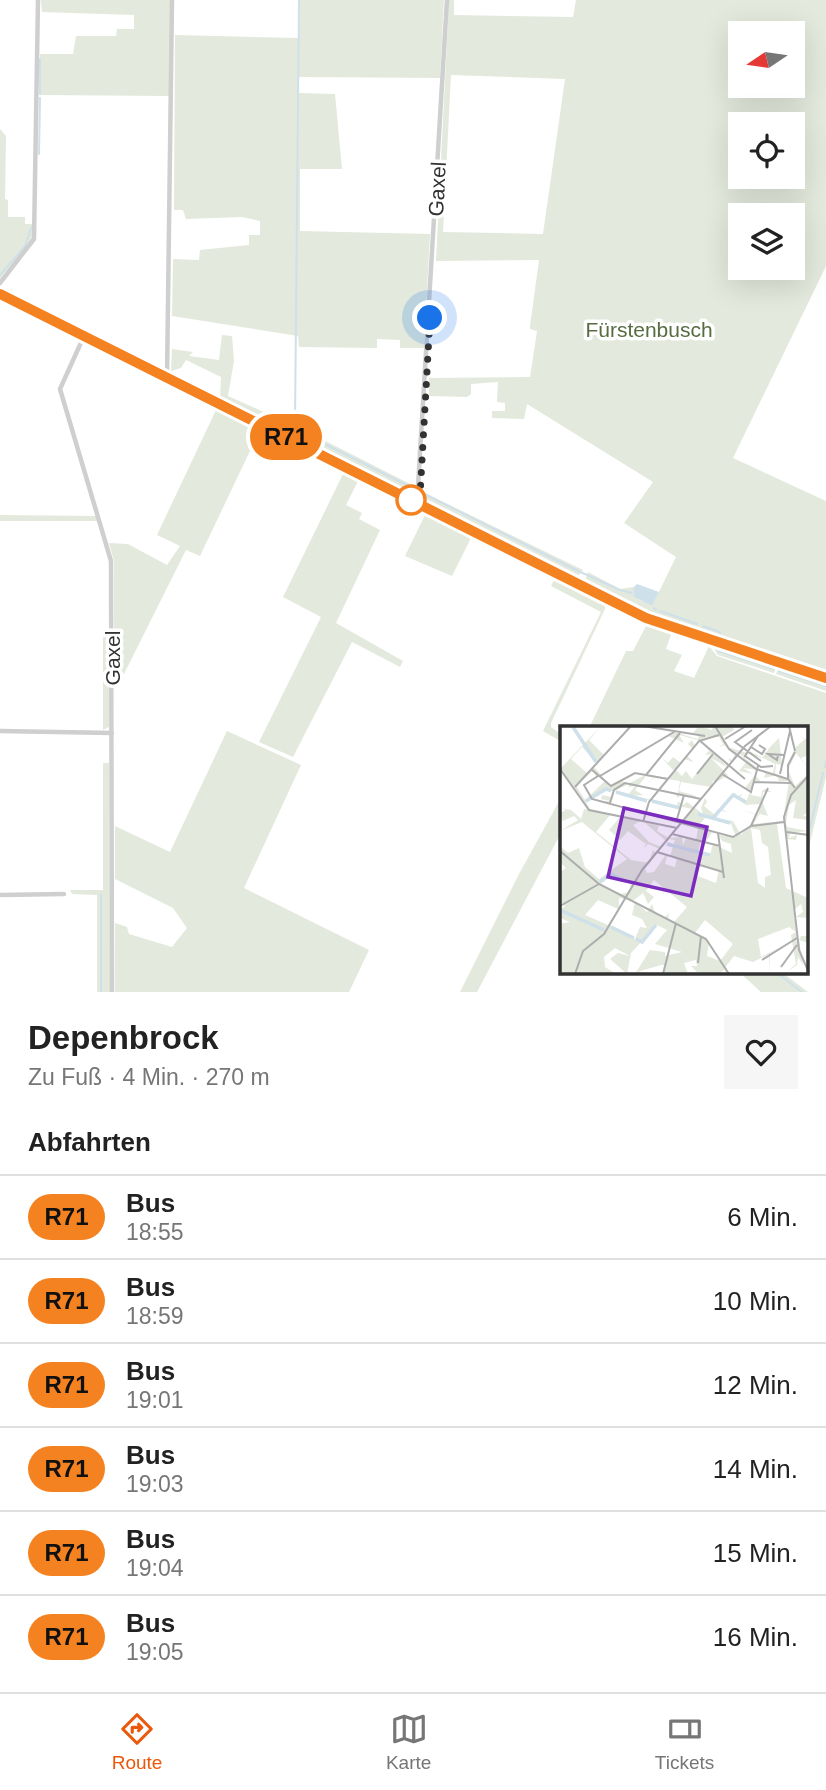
<!DOCTYPE html>
<html lang="de">
<head>
<meta charset="utf-8">
<style>
  :root { --surface:#fff; --page:#f6f6f6; --text:#222; --muted:#767676; --line:#e0e0e0; --accent:#ea580c }
  body { margin:0; font-family:Arial,sans-serif; background:var(--page); color:var(--text); height:100vh; display:flex; flex-direction:column; font-size:26px; white-space:nowrap }
  * { box-sizing:border-box; margin:0 }
  p { font-size:23px; color:var(--muted) }
  .icon { flex:none; width:38px; height:38px; fill:none; stroke:currentColor; stroke-width:2; stroke-linecap:round; stroke-linejoin:round }
  .map { position:relative; height:992px; overflow:hidden }
  .sheet { display:flex; flex-direction:column; background:var(--surface); flex:1 }
  .sheet>* { flex:none }
  .badge { padding:0 14px; border-radius:23px; font-size:24px; line-height:46px }
  .needle { width:46px; rotate:257deg }
  .buttons { position:absolute; left:728px; top:21px; display:grid; gap:14px }
  .buttons a { display:grid; place-items:center; width:77px; height:77px; border-radius:0px; background:var(--surface); box-shadow:0 7px 28px #0002; font-size:35px }
  .you { position:absolute; width:35px; height:35px; margin:-18px; border:5px solid #fff; border-radius:50%; background:#1a73e8; box-shadow:0 0 0 10px #1a73e833 }
  .map>.badge { position:absolute; translate:-50% -50%; box-shadow:0 0 0 4px #fff }
  h2 { padding:0 28px; font-size:26px; line-height:63px }
  .round { display:grid; place-items:center; flex:none; width:74px; height:74px; border-radius:0px; background:var(--page) }
  .overview { display:flex; align-items:center; justify-content:space-between; height:119px; padding:0 28px }
  h1 { font-size:33px; font-weight:700; line-height:52px }
  ul { padding:0; list-style:none }
  li { display:flex; align-items:center; gap:21px; height:84px; padding:0 28px; border-top:2px solid var(--line) }
  li div { flex:1 }
  li b { display:block; font-size:26px }
  li em { font-style:normal }
  li .badge { min-width:77px; font-weight:700; text-align:center }
  .tabs { display:flex; justify-content:space-around; align-items:center; height:98px; border-top:2px solid var(--line); background:var(--surface); font-size:19px; color:var(--muted) }
  .tabs a { display:grid; justify-items:center; gap:4px }
  .tabs .current { color:var(--accent) }
  .map>svg:first-child { display:block }
</style>
</head>
<body>
<div class="map">
<svg width="826" height="992" viewBox="0 0 826 992">
  <rect width="100%" height="100%" fill="#fff"/>
  <path fill="#e3e9dc" fill-rule="evenodd" d="M41,0H171V96L40,95V54H73L76,36H116L117,29H134V15L42,12Z
    M300,0H444L440,78L299,77V93L335,94L342,169H300V231L430,234L424,348H400V340L377,339V348L299,347L298,336L172,316L173,259L199,260L200,250L249,245V235H260V221L242,217L186,219L183,210H174L175,35L299,38Z
    M449,0H454V15L573,17L576,0H826V266L733,458L826,501V675L651,618L627,602L624,605L584,584L588,572L620,589L633,587L634,597L652,606L676,557L624,523L653,482L527,404L524,419L492,418V411H505V403L497,402L498,382L471,384V394L467,397L429,396V378L530,377L537,331L530,329V326L539,260L436,261ZM740,33H793V86H740ZM451,75L565,79L543,234L443,232ZM740,124H793V177H740ZM740,215H793V268H740Z
    M0,129L6,136L5,199L8,200V217H25V224H34C34,250 13,260 0,279Z
    M222,335L232,336L234,361L228,396L298,427L416,487L415,498L220,400L221,377L186,360L181,368L171,371L172,349L193,352L189,356L219,360Z
    M216,410L259,432L200,556L186,550L124,674L114,665V561L109,543L128,544L167,565L180,546L157,535Z
    M343,474L358,481L346,505L362,513L359,519L380,530L336,623L403,661L400,667L352,642L293,757L259,742L321,617L283,597Z
    M423,492L583,570L576,579L423,502Z
    M0,515L96,516L97,521H0Z
    M425,515L471,538L452,576L405,556Z
    M554,580L605,605V609L551,723V727L562,735V742L543,731L601,612L551,586Z
    M647,624L672,632L666,649L682,655L674,671L694,678L709,646L717,656L826,693V777L807,855V728H589L626,651H633Z
    M103,635L109,636V727L103,730Z
    M710,643L777,664L774,673L718,655Z
    M780,665L826,680V691L776,674Z
    M227,731L301,765L244,888L369,950L349,992H115V923L127,927L129,934L172,947L187,928L173,908L115,879V826L170,852Z
    M103,763H109L110,992H97V895L72,894L70,890H103Z
    M562,796V831L477,992H460L519,874Z
    M740,973H783L808,992H761Z"/>
  <path fill="#cee0e9" d="M637,584L659,592L652,606L634,597L633,588Z"/>
  <g fill="none" stroke-linecap="round" stroke-linejoin="round">
    <path stroke="#cee0e9" stroke-width="2" d="M299,0L295,423L297,430L576,570L620,590L632,593
      M40,94V59
      M39,154L40,98
      M0,275L25,246L31,228
      M654,608L656,610
      M660,611L697,624
      M703,626L720,632V639
      M718,646L719,651L774,669
      M779,671L826,686
      M825,767L826,761
      M807,840L823,773
      M777,973L802,992
      M101,992V895"/>
    <path stroke="#cfcfcf" stroke-width="4.5" d="M0,283L34,239L38,0
      M84,336L60,389L111,561L112,992
      M167,378L172,0
      M417,503L447,0
      M0,731L112,733
      M0,895L64,894"/>
    <path stroke="#cfcfcf" stroke-width="5" d="M0,294L650,620"/>
    <path stroke="#bcbcbc" stroke-width="6" d="M650,620L826,678"/>
  </g>
  <g fill="none" stroke-linecap="round" stroke-linejoin="round">
    <defs>
      <path id="line" d="M0,294L646,618L826,678"/>
    </defs>
    <use href="#line" stroke="#fff" stroke-width="16"/>
    <use href="#line" stroke="#f58220" stroke-width="10"/>
    <path stroke="#323232" stroke-width="7" stroke-dasharray="0 12.6" d="M411,500L417,503L420,496L430,318"/>
  </g>
  <circle fill="#fff" stroke="#f58220" stroke-width="3.5" cx="411" cy="500" r="14"/>
  <g text-anchor="middle" dominant-baseline="central" stroke-width="7" stroke-linejoin="round" paint-order="stroke">
    <g font-size="21" fill="#323232" stroke="#fff">
      <text transform="translate(437 189) rotate(-87)">Gaxel</text>
      <text transform="translate(112 658) rotate(-90)">Gaxel</text>
    </g>
    <g font-size="21" fill="#586c42" stroke="#fff">
      <text x="649" y="329">Fürstenbusch</text>
    </g>
  </g>
  <g transform="translate(560 726)">
    <rect width="248" height="248" fill="#fff"/>
    <path d="M41,0L29,14L44,29L37,37L22,21L11,33L27,47L34,41L51,60L75,47L108,52L114,45L101,31L108,37L113,31L121,37L116,44L122,50L126,45L132,53L152,28L145,29L149,25L140,14L127,30L134,36L124,33L133,23L128,18L132,14L135,20L138,14L119,9L124,17L108,10L114,6L138,13L139,9L133,7L139,0L152,4L153,0H172L174,4L162,11L168,21L202,32L210,21L201,15L210,21L219,12L222,39L216,38L215,47L229,54L228,38L235,22L245,13L239,9L246,13L248,10V29L241,32L248,42L236,27L228,44L235,60L248,48V85L243,90H248V94L233,92L236,74L229,79L226,96L227,101L248,105L230,107L229,112L237,109L236,114L227,113L228,124L225,96L217,98L226,162L248,172V192L236,191L243,186L241,178L234,184L237,218L241,210H248V217L239,214L243,239L238,231L237,239L227,246L236,238L232,215L210,227L209,247V228L193,236L174,230L164,243L170,248L164,244L158,248L137,246L131,240H137L136,234L124,237L128,248L104,246L106,239H101L77,246L103,248H75L90,224L105,226V230L122,226L95,218L107,204L97,199L71,227L67,248L50,233L58,227L70,230L55,222L44,231L45,241L56,248H0V198L10,196L0,192V182L5,181L0,174V146L6,142L0,136V120L8,127L19,122L25,141L39,153L67,133L22,96L0,105L18,94L14,90L3,95L0,87L6,84L0,82L11,84L21,93L24,83L30,84L0,43ZM148,11H159L163,18L159,21L164,19L175,28L172,34L168,32L171,36L167,40L141,15ZM189,25L215,38L213,47L206,46L204,52L217,49L219,55H229L223,95L193,98L200,88L208,90L202,75L203,66H212L205,63L202,65L201,71L191,69L194,56L202,57L195,49L185,62L190,66L186,76L179,72L183,67L177,71L175,67L155,89L144,80L147,76L145,72L141,82L143,88L127,76L123,79L118,75L117,81L71,70L83,69L75,64L86,50L93,51L88,58L94,51L120,55L118,67H114L118,72L121,68L135,71L136,70L119,65L121,56L151,61L150,68L153,54L155,57L168,49L151,32L167,41L179,27L187,35L179,45L193,48L183,42L199,44L185,32ZM33,45L36,51L26,57L35,53V52L37,51L38,49L45,55L25,74L16,60ZM74,48L85,49L70,57L68,61L75,60L68,69L54,65L69,58L62,55ZM47,64L132,83L123,96L126,99L138,100L147,90L171,98L176,111L159,109L162,115L171,118L172,127L153,118L150,129L138,126L141,115L146,116L152,106L131,100L138,103L136,114L126,112L123,119L122,111L109,112L97,105L99,100L84,96L106,115L101,121L89,116L73,99L81,95L47,87L51,71L42,69L41,73L50,75H40L49,78L47,87L30,83L26,76ZM173,70L186,79L200,78L198,89L183,84L198,90L181,109L173,95L154,92L161,84L168,87L162,83ZM50,89L60,91L49,104L60,114L68,105L86,118L84,122L88,118L100,123L96,127L93,124L89,137L71,134L36,106ZM191,102L200,104L202,117L208,121L211,149L205,151V162L198,157ZM109,113L115,114L110,130L117,132L115,141L105,138L107,130H105L94,146L87,147L85,143ZM137,139L159,144L156,157L135,149ZM51,148L71,158L69,166L61,168L40,158ZM94,154L127,181L114,196L108,193L109,187L105,191L95,187L92,178L87,186L75,176L72,189L59,183V172L73,175L83,167L88,178L94,171L86,165ZM38,174L58,183L48,199L25,189ZM58,183L82,193L87,202L80,201L75,213L50,199ZM145,194L173,218L160,235L147,230L149,215L154,218L135,207ZM229,201L236,206L231,209L232,215L201,231L198,213Z" fill="#e3e9dc" fill-rule="evenodd"/>
    <path fill="none" stroke="#cee0e9" stroke-width="3.5" d="M13,1L36,36M56,66L87,75M26,75L46,63L51,65M92,75L120,82M138,88L170,97M153,92L173,69L186,76M107,118L150,129M40,156L51,148L66,155M0,184L44,204M51,201L74,212M76,213L82,216L96,199"/>
    <path fill="none" stroke="#adadad" stroke-width="2" d="M83,0L145,10M155,0L169,23L196,43L228,53L235,62M229,0L235,25M192,4L175,16L201,35M198,10L185,30L201,41L213,40M165,13L186,0M139,14L185,53M191,21L202,28L205,23L199,19M218,29L217,34L208,28L224,29M0,43L29,84L117,102M31,43L51,60L75,47L108,53M137,48L153,28M162,48L191,66L198,40M220,48L230,5M86,49L120,7M249,49L231,69L224,91L239,224L249,247M38,50L24,59L32,73L173,111L191,100L208,62M40,50L114,6M228,53V39L235,26M194,56L231,57M15,61L71,0M50,77L54,64L65,57L141,73M117,93L124,69M83,96L89,76L139,15L159,9M191,100L224,96M226,106L249,109M158,107L164,152M112,108L160,120M0,125L39,158L146,213L169,248M97,126L163,146M82,144L185,20L211,0M0,180L39,158M202,234L237,212M138,237L141,210M221,241L237,219M15,248L23,225L44,208L82,144M103,248L116,197"/>
    <path fill="#7b2cbf" fill-opacity="0.15" stroke="#7b2cbf" stroke-width="3.5" d="M64,82L147,101L131,170L48,151Z"/>
    <rect width="248" height="248" fill="none" stroke="#323232" stroke-width="3.5"/>
  </g>
</svg>
<div class="buttons">
<a><svg class="needle" viewBox="-14 -14 28 28"><path d="M0-13l5 13h-10z" fill="#e53935"/><path d="M0 13l5-13h-10z" fill="#767676"/></svg></a>
<a><svg class="icon" aria-label="locate" viewBox="0 0 24 24"><circle cx="12" cy="12" r="6"/><path d="M12 2v4M12 18v4M2 12h4M18 12h4"/></svg></a>
<a><svg class="icon" aria-label="layers" viewBox="0 0 24 24"><path d="M12 4l9 5-9 5-9-5zM3 14l9 5 9-5"/></svg></a>
</div>
<div class="you" style="left:430px;top:318px"></div>
<b class="badge" style="left:286px;top:437px;background:#f58220;color:#111">R71</b>
</div>
<section class="sheet">
<div class="overview"><div><h1>Depenbrock</h1><p>Zu Fuß · 4 Min. · 270 m</p></div><a class="round"><svg class="icon" aria-label="heart" viewBox="0 0 24 24"><path d="M12 20l-8-8c-3-5 5-10 8-4 3-6 11-1 8 4z"/></svg></a></div>
<h2>Abfahrten</h2>
<ul>
<li><span class="badge" style="background:#f58220;color:#111">R71</span><div><b>Bus</b><p>18:55</p></div><em>6 Min.</em></li>
<li><span class="badge" style="background:#f58220;color:#111">R71</span><div><b>Bus</b><p>18:59</p></div><em>10 Min.</em></li>
<li><span class="badge" style="background:#f58220;color:#111">R71</span><div><b>Bus</b><p>19:01</p></div><em>12 Min.</em></li>
<li><span class="badge" style="background:#f58220;color:#111">R71</span><div><b>Bus</b><p>19:03</p></div><em>14 Min.</em></li>
<li><span class="badge" style="background:#f58220;color:#111">R71</span><div><b>Bus</b><p>19:04</p></div><em>15 Min.</em></li>
<li><span class="badge" style="background:#f58220;color:#111">R71</span><div><b>Bus</b><p>19:05</p></div><em>16 Min.</em></li>
</ul>
</section>
<nav class="tabs">
<a class="current"><svg class="icon" aria-label="directions" viewBox="0 0 24 24"><path d="M12 3l9 9-9 9-9-9zM9 14v-3h6M13 9l2 2-2 2"/></svg>Route</a>
<a><svg class="icon" aria-label="map" viewBox="0 0 24 24"><path d="M3 6l6-2 6 2 6-2v14l-6 2-6-2-6 2zM9 4v14M15 6v14"/></svg>Karte</a>
<a><svg class="icon" aria-label="tickets" viewBox="0 0 24 24"><path d="M3 7h18v10H3zM15 7v10"/></svg>Tickets</a>
</nav>
</body>
</html>
